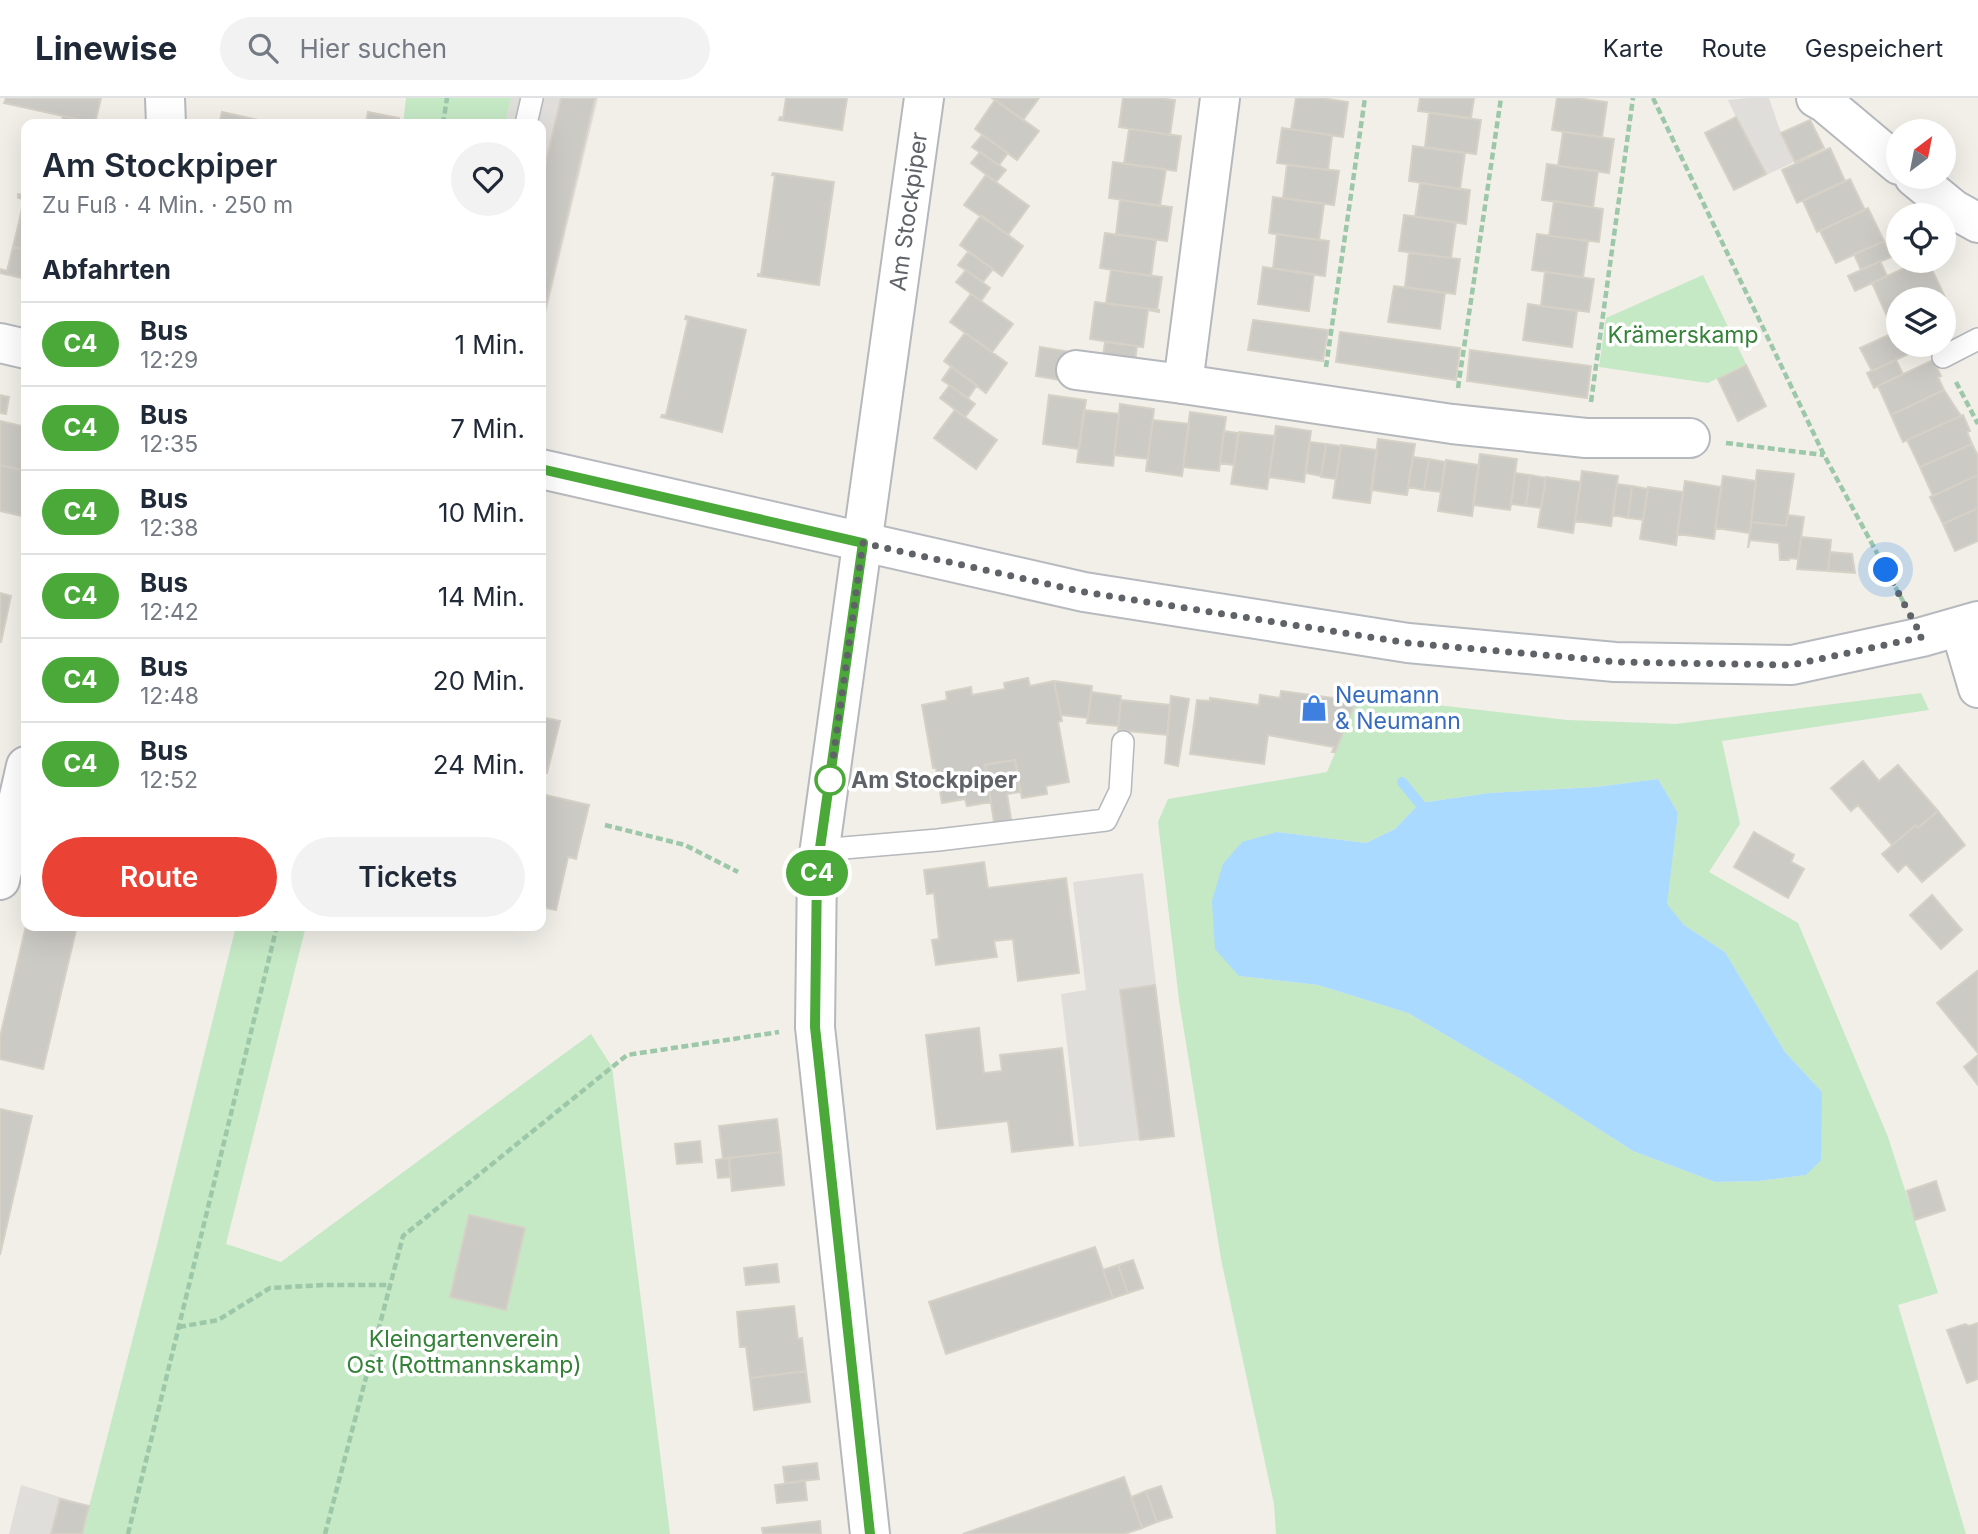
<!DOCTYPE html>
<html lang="de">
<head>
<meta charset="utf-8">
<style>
  :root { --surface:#fff; --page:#f2f2f3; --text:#1f2937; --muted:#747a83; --line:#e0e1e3; --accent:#ea4335 }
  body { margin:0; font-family:Inter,sans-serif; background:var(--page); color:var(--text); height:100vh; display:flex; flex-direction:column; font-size:26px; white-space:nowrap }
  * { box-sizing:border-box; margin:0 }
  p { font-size:23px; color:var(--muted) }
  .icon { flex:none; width:38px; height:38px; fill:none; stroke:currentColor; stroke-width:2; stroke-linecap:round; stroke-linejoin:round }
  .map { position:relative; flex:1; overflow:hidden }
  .details { position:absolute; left:21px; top:21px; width:525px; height:812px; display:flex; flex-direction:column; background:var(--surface); border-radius:14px; box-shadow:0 7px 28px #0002 }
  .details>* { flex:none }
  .badge { padding:0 14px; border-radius:23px; font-size:24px; line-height:46px }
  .needle { width:46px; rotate:32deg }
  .fabs { position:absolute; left:1886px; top:21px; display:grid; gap:14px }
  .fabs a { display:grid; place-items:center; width:70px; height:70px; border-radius:50%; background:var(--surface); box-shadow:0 7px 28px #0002; font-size:35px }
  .you { position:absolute; width:35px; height:35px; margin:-18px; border:5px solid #fff; border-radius:50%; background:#1a73e8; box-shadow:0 0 0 10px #1a73e833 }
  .map>.badge { position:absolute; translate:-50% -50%; box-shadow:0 0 0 4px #fff }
  h2 { padding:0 21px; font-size:26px; line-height:63px }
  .round { display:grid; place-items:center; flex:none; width:74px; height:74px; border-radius:37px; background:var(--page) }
  .overview { display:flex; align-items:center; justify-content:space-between; height:119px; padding:0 21px }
  h1 { font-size:33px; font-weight:600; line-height:52px }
  .cta { display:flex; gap:14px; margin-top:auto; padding:14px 21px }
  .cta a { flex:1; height:80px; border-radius:42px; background:var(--accent); color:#fff; font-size:28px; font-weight:600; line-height:80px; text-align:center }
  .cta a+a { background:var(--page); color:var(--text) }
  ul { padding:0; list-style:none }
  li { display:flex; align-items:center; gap:21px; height:84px; padding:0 21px; border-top:2px solid var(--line) }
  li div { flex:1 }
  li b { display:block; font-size:26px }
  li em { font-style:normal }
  li .badge { min-width:77px; font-weight:700; text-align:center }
  header { display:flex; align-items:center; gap:42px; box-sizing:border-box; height:98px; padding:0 35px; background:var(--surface); border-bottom:2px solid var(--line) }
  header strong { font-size:33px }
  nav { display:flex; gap:38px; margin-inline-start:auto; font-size:24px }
  .search { width:490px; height:63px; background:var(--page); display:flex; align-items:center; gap:18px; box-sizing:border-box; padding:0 24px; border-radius:38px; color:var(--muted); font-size:26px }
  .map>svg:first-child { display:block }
</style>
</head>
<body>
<header>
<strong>Linewise</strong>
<div class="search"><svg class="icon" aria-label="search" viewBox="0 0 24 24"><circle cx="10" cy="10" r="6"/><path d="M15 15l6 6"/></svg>Hier suchen</div>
<nav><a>Karte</a><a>Route</a><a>Gespeichert</a></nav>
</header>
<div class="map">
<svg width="1978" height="1436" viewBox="0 0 1978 1436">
  <rect width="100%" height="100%" fill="#f1efe8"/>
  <path fill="#e0deda" d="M511,0H598L541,236V26H505Z
    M1748,0H1769L1781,35L1810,22L1824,50L1734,92L1705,35L1736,19L1728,2Z
    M1143,775L1174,1038L1079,1049L1061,896L1086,892L1073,784Z
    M21,1387L89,1408L82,1436H9Z"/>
  <path fill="#c5e8c5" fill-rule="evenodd" d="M406,0H511L505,26H403Z
    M1703,177L1746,266L1708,285L1599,269L1606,220Z
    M1921,595L1929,612L1722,643L1740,726L1709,774L1798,825L1888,1039L1938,1195L1898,1207L1966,1436H1276L1274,1406L1221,1161L1179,902L1158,724L1168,701L1327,674L1359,598L1567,622L1676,626ZM1658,681L1678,715L1666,806L1684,827L1725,854L1785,954L1822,994L1805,1077L1759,1083L1715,1084L1633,1053L1519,980L1408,915L1318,887L1239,878L1277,734L1366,745L1395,731L1420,705L1489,695L1596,689Z
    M236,828H306L226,1146L281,1164L591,936L612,969L670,1436H82L157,1147Z"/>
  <path fill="#aadaff" d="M1658,681L1678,715L1667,806L1684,827L1725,854L1785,954L1822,994L1821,1062L1806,1077L1759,1083L1715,1084L1633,1053L1519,980L1408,915L1318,887L1239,878L1215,851L1212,803L1223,766L1242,744L1277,734L1366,745L1395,731L1420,705L1489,695L1596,689Z"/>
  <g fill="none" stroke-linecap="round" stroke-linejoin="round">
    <path stroke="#aadaff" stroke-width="10" d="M1402,684L1429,717"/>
  </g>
  <path fill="#cccac5" stroke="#d6d1c6" stroke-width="2" d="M6,0H101L95,25L4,5Z
    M561,0H595L541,228V84Z
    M786,0H847L842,32L779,22L780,19L783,20Z
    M992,0H1039L1023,22Z
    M1123,0H1159L1175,2L1170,37L1119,29Z
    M1296,0H1321L1348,4L1343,39L1291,31Z
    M1420,0H1474L1471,20L1418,13Z
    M1557,0H1576L1607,4L1602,39L1552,32Z
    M995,2L1039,33L1017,62L975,31Z
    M222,14L276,26H219Z
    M368,14L399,20L398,26H366Z
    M1429,15L1481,22L1476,56L1425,49Z
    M63,18L95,25L101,26H61Z
    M1736,19L1766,76L1734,92L1705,35Z
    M1810,22L1824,50L1795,64L1781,35Z
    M1282,30L1332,37L1328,72L1277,65Z
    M1129,31L1181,38L1176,73L1124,66Z
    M1563,34L1614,41L1609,75L1558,68Z
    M982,37L1008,55L999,67L972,49Z
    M1413,48L1465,55L1460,91L1409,83Z
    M1830,50L1845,83L1797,105L1782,72Z
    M980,54L1006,72L996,84L971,65Z
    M1113,64L1166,71L1160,108L1109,100Z
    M1547,66L1598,73L1593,109L1542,102Z
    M1287,67L1339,73L1334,107L1283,100Z
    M773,75L834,84L819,187L758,178V176H761L775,78L772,77Z
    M986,77L1029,108L1008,137L964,107Z
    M1850,81L1865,112L1817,134L1803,103Z
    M1420,85L1470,92L1466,126L1415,119Z
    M18,96L26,98V126L19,124L24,101L18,100Z
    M1273,99L1324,106L1319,142L1269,135Z
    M1120,102L1172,109L1167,143L1116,136Z
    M1554,103L1603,111L1599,144L1549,138Z
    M1868,110L1884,143L1836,165L1820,133Z
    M981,117L1023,148L1002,178L960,147Z
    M1404,117L1456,124L1451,160L1399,153Z
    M19,124L26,126V152L13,149Z
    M1105,135L1156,142L1151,178L1100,170Z
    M1277,136L1329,143L1325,178L1273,171Z
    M1537,136L1588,143L1583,179L1532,172Z
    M1884,143L1891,159L1861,172L1854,156Z
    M13,149L26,152V181L0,175V171L7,173Z
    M968,154L993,171L983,184L958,167Z
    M1409,155L1460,161L1455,196L1405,189Z
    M1880,163L1887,178L1855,193L1848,178Z
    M1920,163H1928L1951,212L1944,215V201H1899V234L1895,236L1872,185Z
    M1263,169L1314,176L1309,213L1258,206Z
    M966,172L990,190L981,203L956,184Z
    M1111,172L1162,179L1157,212L1106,205Z
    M1545,174L1594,181L1589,214L1541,208Z
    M1394,188L1445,195L1440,231L1388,224Z
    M971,196L1013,226L992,254L950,224Z
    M1095,204L1159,212V214L1148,212L1143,249L1090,241Z
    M1528,206L1577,213L1572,249L1523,242Z
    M686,218L746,232L722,334L661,319L662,317H666L688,222L685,221Z
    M1253,222L1328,232L1323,263L1248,252Z
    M1340,234L1460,250L1456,282L1336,264Z
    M1895,234V236L1899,234V247H1915L1917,252L1872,273L1860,250Z
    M965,235L1007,265L986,295L944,263Z
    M1105,244L1137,248L1135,263L1103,258Z
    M1040,249L1071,254L1067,283L1036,278Z
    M1470,252L1591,268L1587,300L1467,283Z
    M1896,262L1903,276L1874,290L1867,275Z
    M1933,262L1941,278L1938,279L1944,292L1891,317L1878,288Z
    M1746,267L1766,308L1738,323L1718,281Z
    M951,269L977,287L968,300L942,282Z
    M950,287L975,306L965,319L940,300Z
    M1944,292L1961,318L1903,344L1891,317Z
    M0,297L9,299L6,316L0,315Z
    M1049,297L1086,302L1079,351L1043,346Z
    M1120,306L1154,311L1148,361L1114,357Z
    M955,312L997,342L976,371L934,340Z
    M1084,312L1119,316L1113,368L1077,364Z
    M1190,314L1226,319L1219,373L1183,369Z
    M1963,317L1970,333L1967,334L1972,346L1920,369L1907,342Z
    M1153,322L1189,326L1182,378L1146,373Z
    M0,323L26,329V373L0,367Z
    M1276,328L1311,333L1304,384L1269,379Z
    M1224,333L1238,335L1234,367L1220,365Z
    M1239,334L1275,338L1267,391L1231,386Z
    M1378,341L1415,346L1407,397L1371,392Z
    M1310,344L1326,346L1321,378L1306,375Z
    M1326,346L1341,348L1336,381L1321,379Z
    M1972,346L1978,358V377L1933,398L1920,369Z
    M1341,347L1377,352L1370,405L1333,400Z
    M1480,356L1517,361L1510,412L1473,407Z
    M1413,359L1429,361L1424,392L1408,389Z
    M1429,361L1445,364L1441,394L1424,392Z
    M1446,362L1479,367L1472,418L1438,413Z
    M0,367L26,373V419L0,413Z
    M1757,372L1794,376L1786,428L1751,424Z
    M1582,373L1618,378L1611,428L1575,423Z
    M1515,375L1530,377L1526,408L1511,406Z
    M1530,377L1546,380L1541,410L1526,408Z
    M1978,377V410L1943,426L1930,399Z
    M1723,378L1756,383L1750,435L1715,430Z
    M1546,379L1581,384L1573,435L1538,429Z
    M1685,383L1721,389L1714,441L1677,436Z
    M1617,386L1632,388L1628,420L1613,417Z
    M1632,388L1648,391L1643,422L1628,420Z
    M1648,389L1683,394L1676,447L1640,441Z
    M1978,410V443L1955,453L1943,426Z
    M1788,417L1804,419L1798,461L1789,460V462H1780L1779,445L1750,442L1748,450L1751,424L1786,428Z
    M1801,439L1831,442L1828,473L1797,471Z
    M1830,454L1852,456L1855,475L1828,473Z
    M0,495L11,498L1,544H0Z
    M1028,580L1030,588L1054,583L1062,623L1058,624L1069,684L1046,688L1047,696L1022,700L1015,662L993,665L985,667L991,704L967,708L965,701L942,705L936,670H933L922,607L947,602L946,594L971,589L972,597L1005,591L1004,585Z
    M1054,583L1092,588L1088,620L1061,617Z
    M1281,593L1356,603L1335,654H1332L1334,649L1268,637L1264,666L1190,656L1197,602L1210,603V600L1259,607L1260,597L1280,600Z
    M1091,594L1121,598L1118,628L1087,625Z
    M1171,598L1189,601L1178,668L1165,665Z
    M1121,602L1170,607L1167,637L1118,632Z
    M541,619L560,623L547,675H543L541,686Z
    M1015,662L1020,694L1007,696L1012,727L995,730L985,667Z
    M1863,663L1879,683L1898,667L1938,713L1918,730L1916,727L1892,747L1858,707L1851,713L1831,690Z
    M541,696L589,707L576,761L568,759L556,812L541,809Z
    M1938,713L1965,747L1922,784L1906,766L1898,774L1882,756L1916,727L1918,730Z
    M1754,734L1794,757L1791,764L1804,771L1788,800L1734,769Z
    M984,764L988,790L1066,780L1079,875L1018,883L1013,841L994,843L997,859L936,867L932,842L939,841L934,795L927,796L924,772Z
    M1932,797L1962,832L1941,851L1910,817Z
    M26,828H77L43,971L0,961V939Z
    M1977,873L1978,875V955L1937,905Z
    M1155,887L1174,1038L1140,1042L1120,892Z
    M979,930L984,975L1002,973L1000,957L1062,950L1073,1047L1012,1054L1008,1023L937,1031L926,937Z
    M1978,957V987L1964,969Z
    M0,1011L32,1018L0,1157Z
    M777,1021L781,1054L723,1061L719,1028Z
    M700,1043L702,1064L677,1066L675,1046Z
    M781,1054L784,1087L732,1093L729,1060Z
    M729,1060L730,1079L718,1080L716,1062Z
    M1936,1083L1945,1112L1915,1122L1907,1093Z
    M469,1117L525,1130L506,1212L450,1199Z
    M1095,1149L1113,1200L946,1256L929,1204Z
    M1133,1162L1143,1190L1128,1195L1118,1167Z
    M777,1166L779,1184L746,1187L744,1170Z
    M1118,1167L1128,1195L1113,1200L1103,1172Z
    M794,1208L798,1241L802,1240L806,1273L750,1280L746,1249H740L737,1214Z
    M1978,1225V1281L1967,1285L1947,1232L1965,1226L1969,1228Z
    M806,1273L810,1304L754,1312L750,1280Z
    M817,1365L819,1381L785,1385L783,1369Z
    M1124,1379L1142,1430L1124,1436H963Z
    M805,1383L807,1402L777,1405L775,1387Z
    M1161,1388L1172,1419L1157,1424L1146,1393Z
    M1146,1393L1157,1424L1142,1430L1131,1399Z
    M60,1401L89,1408L82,1436H51Z
    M820,1423L821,1436H763L762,1430Z"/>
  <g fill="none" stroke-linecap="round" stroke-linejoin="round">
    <defs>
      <path id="service" d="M526,26L532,0
        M1943,259L1978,241
        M820,752L938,742L1106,722L1120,693L1123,644"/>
      <g id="minor">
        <path d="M165,0L166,26"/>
        <path d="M1816,0L1825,5L1899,67"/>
        <path d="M1914,79L1953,111L1978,125"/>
        <path d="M1076,272L1183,286L1220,0"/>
        <path d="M1183,286L1452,326L1586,340H1690"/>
        <path d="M0,782L26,668"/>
        <path id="s1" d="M870,1436L815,929L817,771L924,0"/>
      </g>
      <path id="tertiary" d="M1960,529L1978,590"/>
      <path id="secondary" d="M0,245L26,251
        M541,371L1084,494L1408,545L1615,564L1792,567L1922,539L1978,523"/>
    </defs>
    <use href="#service" stroke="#b5b8bc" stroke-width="24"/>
    <use href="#minor" stroke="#b5b8bc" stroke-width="42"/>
    <use href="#tertiary" stroke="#b5b8bc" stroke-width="42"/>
    <use href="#secondary" stroke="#b6babf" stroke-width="42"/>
    <path stroke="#9cc7a9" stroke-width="4.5" stroke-dasharray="7 3.5" stroke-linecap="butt" d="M1653,0L1824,357L1904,505
      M443,26L447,0
      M1326,269L1365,0
      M1956,284L1978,326
      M1458,290L1501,0
      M1591,304L1633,0
      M1726,345L1824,357
      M605,727L685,747L738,774
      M179,1229L218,1222L270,1190L325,1187H389
      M128,1436L277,828
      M325,1436L403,1138L627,957L779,934"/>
    <use href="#service" stroke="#fff" stroke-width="21"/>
    <use href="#minor" stroke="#fff" stroke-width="38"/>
    <use href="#tertiary" stroke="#fff" stroke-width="38"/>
    <use href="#secondary" stroke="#fff" stroke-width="38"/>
  </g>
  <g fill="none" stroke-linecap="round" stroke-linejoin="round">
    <defs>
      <path id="line" d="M541,371L863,445L817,771L815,929L870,1436"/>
    </defs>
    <use href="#line" stroke="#fff" stroke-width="16"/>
    <use href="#line" stroke="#4aa939" stroke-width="10"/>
    <path stroke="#5f6368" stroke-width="7" stroke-dasharray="0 12.6" d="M830,682L863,445L1084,494L1408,545L1589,561L1615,564L1792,567L1922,539L1886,472"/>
  </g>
  <defs>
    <symbol id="shop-bare" viewBox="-9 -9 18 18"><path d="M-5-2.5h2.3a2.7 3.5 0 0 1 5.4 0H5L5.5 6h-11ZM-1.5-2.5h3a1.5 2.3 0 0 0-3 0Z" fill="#3f7fe0" stroke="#fff" stroke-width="2.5" paint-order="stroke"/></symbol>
  </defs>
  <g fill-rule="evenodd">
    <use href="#shop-bare" x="1295" y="591" width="38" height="38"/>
  </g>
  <circle fill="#fff" stroke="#4aa939" stroke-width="3.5" cx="830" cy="682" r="14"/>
  <g text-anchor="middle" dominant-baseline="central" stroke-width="7" stroke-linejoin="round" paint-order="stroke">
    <g font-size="23" fill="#5f6368" stroke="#fff">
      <text stroke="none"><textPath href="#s1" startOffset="1332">Am Stockpiper</textPath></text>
    </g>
    <g font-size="23" fill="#348238" stroke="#fff">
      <text x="1683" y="237">Krämerskamp</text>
      <text x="464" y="1241">Kleingartenverein<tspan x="464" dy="26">Ost (Rottmannskamp)</tspan></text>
    </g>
    <g font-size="23" fill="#366cbe" stroke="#fff" text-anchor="start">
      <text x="1335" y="597">Neumann<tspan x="1335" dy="26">&amp; Neumann</tspan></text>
    </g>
    <g font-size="23" font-weight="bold" fill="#5f6368" stroke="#fff" text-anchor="start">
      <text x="851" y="682">Am Stockpiper</text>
    </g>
  </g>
</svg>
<div class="fabs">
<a><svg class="needle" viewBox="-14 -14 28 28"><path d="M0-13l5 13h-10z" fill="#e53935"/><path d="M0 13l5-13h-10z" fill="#747a83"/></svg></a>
<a><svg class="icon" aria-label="locate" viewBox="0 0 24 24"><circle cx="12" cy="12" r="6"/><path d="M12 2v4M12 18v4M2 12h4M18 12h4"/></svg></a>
<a><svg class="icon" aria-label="layers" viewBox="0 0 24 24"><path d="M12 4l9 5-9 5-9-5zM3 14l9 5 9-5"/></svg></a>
</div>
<div class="you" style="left:1886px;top:472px"></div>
<b class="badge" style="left:817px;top:775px;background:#4aa939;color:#fff">C4</b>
<section class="details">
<div class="overview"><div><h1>Am Stockpiper</h1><p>Zu Fuß · 4 Min. · 250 m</p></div><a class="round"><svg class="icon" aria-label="heart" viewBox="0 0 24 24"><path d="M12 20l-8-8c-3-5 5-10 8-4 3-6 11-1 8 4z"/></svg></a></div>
<h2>Abfahrten</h2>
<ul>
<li><span class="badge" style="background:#4aa939;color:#fff">C4</span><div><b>Bus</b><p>12:29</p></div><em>1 Min.</em></li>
<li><span class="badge" style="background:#4aa939;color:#fff">C4</span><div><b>Bus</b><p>12:35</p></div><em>7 Min.</em></li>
<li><span class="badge" style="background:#4aa939;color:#fff">C4</span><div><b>Bus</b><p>12:38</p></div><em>10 Min.</em></li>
<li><span class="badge" style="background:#4aa939;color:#fff">C4</span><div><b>Bus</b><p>12:42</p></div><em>14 Min.</em></li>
<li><span class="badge" style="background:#4aa939;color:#fff">C4</span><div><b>Bus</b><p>12:48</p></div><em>20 Min.</em></li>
<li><span class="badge" style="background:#4aa939;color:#fff">C4</span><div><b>Bus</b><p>12:52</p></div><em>24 Min.</em></li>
</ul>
<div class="cta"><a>Route</a><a>Tickets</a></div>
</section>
</div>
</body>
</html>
